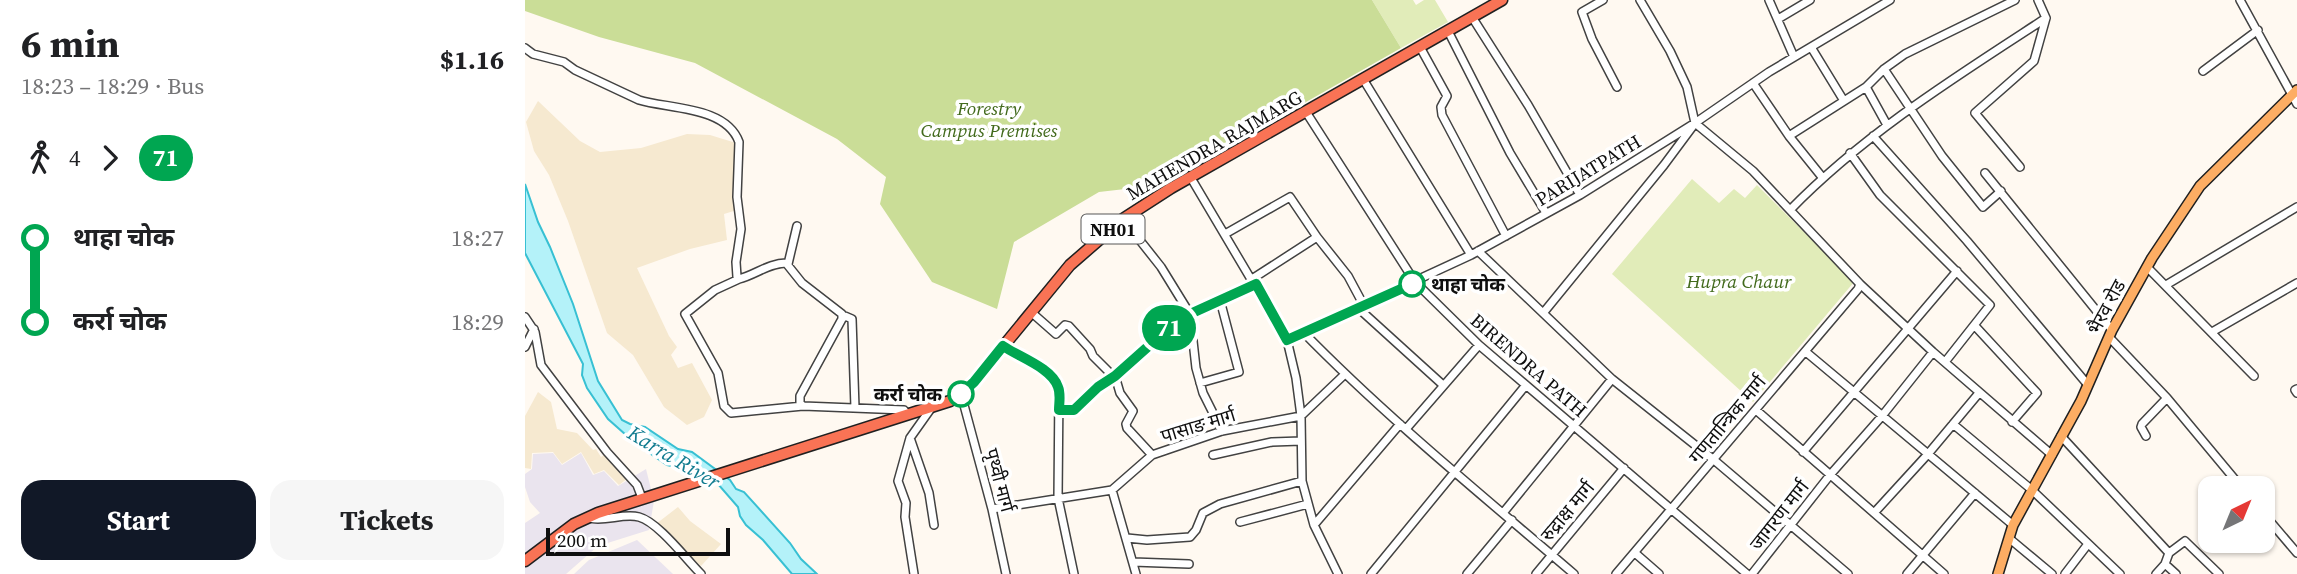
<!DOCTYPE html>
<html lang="en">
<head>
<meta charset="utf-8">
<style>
  :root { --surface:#fff; --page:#f6f6f6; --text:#202124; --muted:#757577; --accent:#111827 }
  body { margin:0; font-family:"Source Serif 4","Noto Sans Devanagari",serif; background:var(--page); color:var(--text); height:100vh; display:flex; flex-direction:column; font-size:26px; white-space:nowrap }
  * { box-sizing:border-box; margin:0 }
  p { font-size:23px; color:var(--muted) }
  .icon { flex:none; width:38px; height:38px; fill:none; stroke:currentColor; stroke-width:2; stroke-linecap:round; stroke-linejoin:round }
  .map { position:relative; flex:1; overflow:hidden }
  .drawer { display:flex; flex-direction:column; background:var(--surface); width:525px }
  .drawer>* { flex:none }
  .badge { padding:0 14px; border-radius:23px; font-size:24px; line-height:46px }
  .needle { width:46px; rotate:43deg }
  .fabs { position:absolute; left:1673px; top:476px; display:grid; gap:14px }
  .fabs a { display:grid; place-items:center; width:77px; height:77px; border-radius:14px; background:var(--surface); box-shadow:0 2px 5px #0004; font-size:35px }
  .scale { position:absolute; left:21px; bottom:18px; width:184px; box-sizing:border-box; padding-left:7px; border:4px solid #0f0f0f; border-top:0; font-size:19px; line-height:24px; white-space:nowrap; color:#0f0f0f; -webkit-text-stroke:5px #fff; paint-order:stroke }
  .map>.badge { position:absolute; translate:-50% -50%; box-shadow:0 0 0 4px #fff }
  .legs { display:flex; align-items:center; gap:10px; height:77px; padding:0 21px; font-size:23px }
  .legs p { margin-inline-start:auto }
  .headline { display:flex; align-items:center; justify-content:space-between; height:119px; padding:0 21px }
  h1 { font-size:38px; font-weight:700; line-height:52px }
  .cta { display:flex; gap:14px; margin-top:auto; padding:14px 21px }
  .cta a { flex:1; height:80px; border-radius:21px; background:var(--accent); color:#fff; font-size:28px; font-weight:700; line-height:80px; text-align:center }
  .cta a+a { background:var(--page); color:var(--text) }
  ul { padding:0 21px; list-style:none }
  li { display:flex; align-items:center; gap:24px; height:84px; font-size:26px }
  li i { display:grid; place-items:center; width:10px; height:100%; margin:0 9px; background:currentColor }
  li i::after { content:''; width:18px; height:18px; margin:-9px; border:5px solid; border-radius:50%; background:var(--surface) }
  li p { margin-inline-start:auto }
  li:first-child i { background:linear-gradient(#0000 50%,currentColor 0) }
  li:last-child i { background:linear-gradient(currentColor 50%,#0000 0) }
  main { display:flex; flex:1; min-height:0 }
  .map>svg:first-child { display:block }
</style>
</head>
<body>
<main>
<section class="drawer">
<div class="headline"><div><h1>6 min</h1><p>18:23 – 18:29 · Bus</p></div><b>$1.16</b></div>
<div class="legs"><svg class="icon" aria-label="walk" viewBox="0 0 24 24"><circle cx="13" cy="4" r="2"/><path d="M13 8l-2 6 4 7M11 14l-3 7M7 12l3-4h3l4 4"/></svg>4<svg class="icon" aria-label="forward" viewBox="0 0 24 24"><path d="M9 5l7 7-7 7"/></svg><b class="badge" style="background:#00a651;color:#fff">71</b></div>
<ul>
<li><i style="color:#00a651"></i><b>थाहा चोक</b><p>18:27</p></li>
<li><i style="color:#00a651"></i><b>कर्रा चोक</b><p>18:29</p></li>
</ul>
<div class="cta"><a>Start</a><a>Tickets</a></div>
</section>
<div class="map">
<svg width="1772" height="574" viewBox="0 0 1772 574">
  <rect width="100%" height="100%" fill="#fff9f1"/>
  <path fill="#eae4ee" d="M28,453L37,465L56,453L68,475L79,471L93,486L121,469L129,501L124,530L73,546L41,574H0V523L15,513L5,502L0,487V474L7,469L8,454Z
    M112,540L148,574H49L64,560Z"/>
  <path fill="#f6e9d0" d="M13,101L55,141L75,152L116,148L162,134L185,135L211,143L212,210L199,214L202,240L165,249L112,268L144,336L152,347L146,355L153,368L167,363L187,400L179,417L162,425L139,407L108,355L82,333L43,221L24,175L9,151L1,122Z
    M13,392L26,402L32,429L52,433L68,450L71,449L76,457L79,455L103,478L94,485L79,470L69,474L56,452L37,464L28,452L7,453L6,469L0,468V416Z
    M153,507L165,521L196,544L176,566L131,524Z"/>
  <path fill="#e1ecb9" d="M847,0H888L891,5L899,0H910L923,22L876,48Z
    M1167,179L1194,203L1209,189L1220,198L1232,185L1329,282L1228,402L1087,274Z"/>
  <path fill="#cadd97" d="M0,0H847L876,48L635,185L574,192L489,242L472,309L407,282L355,204L361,177L312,139L170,63L74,37L0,11Z"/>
  <path fill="#b4f2f9" stroke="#38c0d3" stroke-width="2" d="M0,184L13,222L25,247L48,304L73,381L97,420L105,424L120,427L153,449L167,452L205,480L211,489L219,492L265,543L276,559L292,574H267L238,540L221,525L215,516L213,507L193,484L173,472L142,465L110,443L83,419L62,388L57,375L58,364L0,253Z"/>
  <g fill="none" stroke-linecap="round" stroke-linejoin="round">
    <defs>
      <path id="minor" d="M1078,0L1057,12L1067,39L1092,87
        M1115,0L1145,51L1162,87L1170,123L1228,171L1335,284L1408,352L1527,455
        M1244,0L1269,57
        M1715,0L1772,104
        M947,17L1003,105L1055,195
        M1253,19L1285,0
        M923,31L985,153L1021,213
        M895,47L922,96L916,107L917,115L981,236
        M1286,47L1319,101
        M0,48L8,54L39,62L50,70L114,100C143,109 201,106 214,142L212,197L216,229L211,262L212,277L214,279C230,275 244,263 261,263L277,283L317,314V319L275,396V403L278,406L379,410L383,415
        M1359,69L1417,156L1458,207L1476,191
        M1678,71L1733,30
        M838,79L946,255
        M1228,83L1264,136L1297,177
        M1341,87L1362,125
        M781,112L890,282L954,345L1222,574
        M1264,136L1341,87L1359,69L1380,54L1490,0
        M1348,136L1442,241L1563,385
        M1325,153L1355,195L1465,305L1420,362
        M1495,167L1450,113L1509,61L1521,18L1513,0
        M1460,173L1587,330
        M666,178L762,340L771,378L776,416L777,481L789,525L813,574
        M1265,210C1340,133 1432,76 1521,18
        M598,219L636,267L665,314L671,368L678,393L697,431
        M700,234L765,197L792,237L727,279
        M792,237L823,276L838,304
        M953,251L1087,379L1189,460L1323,574
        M263,264L272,226
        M1622,267L1729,376
        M214,279L190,290L160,314L193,373L199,406L206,413L278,406
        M1641,285L1772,207
        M832,307L918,385
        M506,312L531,334L540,325L544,326L565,349L568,356L589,377
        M1019,312L1139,165L1168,126
        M0,317L10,332L16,365L82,452L112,485L117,498
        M317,319L320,316L327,319L330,408
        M1450,326L1512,393L1487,422
        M777,331C862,418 957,495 1049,574
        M1687,332L1772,283
        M1584,337L1642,398L1717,488
        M762,340L946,255L1055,195L1170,123L1244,72L1365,0
        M478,346C499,360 519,365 534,388L533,498L549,574
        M0,347L9,329
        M1281,352L1488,525
        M590,376L595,393L608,411L601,424L602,428L627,455
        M675,383L714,372L695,300
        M1772,389L1770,390L1772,393
        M436,394L467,509L481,574
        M534,410H549L573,387L590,376L654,319L731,284
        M1231,410L1419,574
        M1428,424L1507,490L1595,574
        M881,429L954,345
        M1536,436L1644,553L1660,541L1694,574
        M1621,436L1616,427L1617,424L1642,398
        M385,438L404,493L409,525
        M1278,452L1432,271
        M688,455L747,442L776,441
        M587,490L611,574
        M467,509L587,490L627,455L697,431L776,416L819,375
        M978,513L1087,379
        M1349,513L1403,454L1454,393
        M1738,513L1772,553
        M64,518C80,522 98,513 114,517C133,522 161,559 176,574
        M715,522L783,504
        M789,525L875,424
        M602,538L622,540L665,537L671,530L678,513L695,504L777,481
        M1485,539L1527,574
        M1110,553L1134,574
        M1644,553L1640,564L1651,574
        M608,562L664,564
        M389,574L380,517L381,503L373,481L385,438L407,407
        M846,574L1001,385
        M942,574L987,520
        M1011,574L1099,468
        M1091,574L1333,289L1335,284
        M1227,574L1305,475L1357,416L1408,352
        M1382,574L1450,493
        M1540,574L1563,544
        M1631,574L1640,564"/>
      <path id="major" d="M1473,574L1488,525L1556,401L1587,330L1627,258L1675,186L1772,90"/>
      <path id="highway" d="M0,561L49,524L73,513L425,401L449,382L545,265L598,219L646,188L977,0"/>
    </defs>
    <use href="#minor" stroke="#424242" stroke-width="10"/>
    <use href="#major" stroke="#202020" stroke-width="12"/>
    <use href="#highway" stroke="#202020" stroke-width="13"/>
    <use href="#minor" stroke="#fff" stroke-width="7"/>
    <use href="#major" stroke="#fdad63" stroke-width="9"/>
    <use href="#highway" stroke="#f97355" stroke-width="10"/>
  </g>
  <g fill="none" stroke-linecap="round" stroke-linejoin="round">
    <defs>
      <path id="line-1" d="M436,394L449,382L478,346C494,357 527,368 533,387C536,394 534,403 534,410H549L573,387L590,376L654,319L731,284L762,340L887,284"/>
    </defs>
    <use href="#line-1" stroke="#fff" stroke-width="16"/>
    <use href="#line-1" stroke="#00a651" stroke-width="10"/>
  </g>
  <g fill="#fff" stroke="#00a651" stroke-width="3.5">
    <circle cx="887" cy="284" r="12"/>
    <circle cx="436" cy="394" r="12"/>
  </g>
  <g text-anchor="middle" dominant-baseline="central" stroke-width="7" stroke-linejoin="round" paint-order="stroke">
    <rect fill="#fff" stroke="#575757" stroke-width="2" x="556.5" y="214.5" width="63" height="29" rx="5"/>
    <g font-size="18" font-weight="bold" fill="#0f0f0f">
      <text x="588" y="229">NH01</text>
    </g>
    <g font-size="19" font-style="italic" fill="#426a1c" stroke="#fff">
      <text x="464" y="108">Forestry<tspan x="464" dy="22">Campus Premises</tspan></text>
      <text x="1214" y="281">Hupra Chaur</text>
    </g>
    <g font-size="19" fill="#0f0f0f" stroke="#fff">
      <text transform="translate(689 145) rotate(-30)">MAHENDRA RAJMARG</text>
      <text transform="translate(1063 170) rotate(-31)">PARIJATPATH</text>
      <text transform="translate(1581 307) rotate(-62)">भैरव रोड</text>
      <text transform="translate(1004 365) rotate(41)">BIRENDRA PATH</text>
      <text transform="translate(1202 419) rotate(-50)">गणतान्त्रिक मार्ग</text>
      <text transform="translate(673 425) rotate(-17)">पासाङ मार्ग</text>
      <text transform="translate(475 480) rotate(75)">पृथ्वी मार्ग</text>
      <text transform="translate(1042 511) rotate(-50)">रुद्राक्ष मार्ग</text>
      <text transform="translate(1254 515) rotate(-52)">जागरण मार्ग</text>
    </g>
    <g font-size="19" font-weight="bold" fill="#0f0f0f" stroke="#fff" text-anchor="start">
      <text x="906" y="284">थाहा चोक</text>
      <text x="417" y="394" text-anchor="end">कर्रा चोक</text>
    </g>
    <g font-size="21" font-style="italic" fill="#127c90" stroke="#fff">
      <text transform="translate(149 457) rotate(31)">Karra River</text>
    </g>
  </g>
</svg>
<div class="fabs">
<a><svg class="needle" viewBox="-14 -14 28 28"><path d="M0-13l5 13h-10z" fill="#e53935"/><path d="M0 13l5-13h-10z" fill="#757577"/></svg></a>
</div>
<div class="scale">200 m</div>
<b class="badge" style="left:644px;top:328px;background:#00a651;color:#fff">71</b>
</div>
</main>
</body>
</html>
